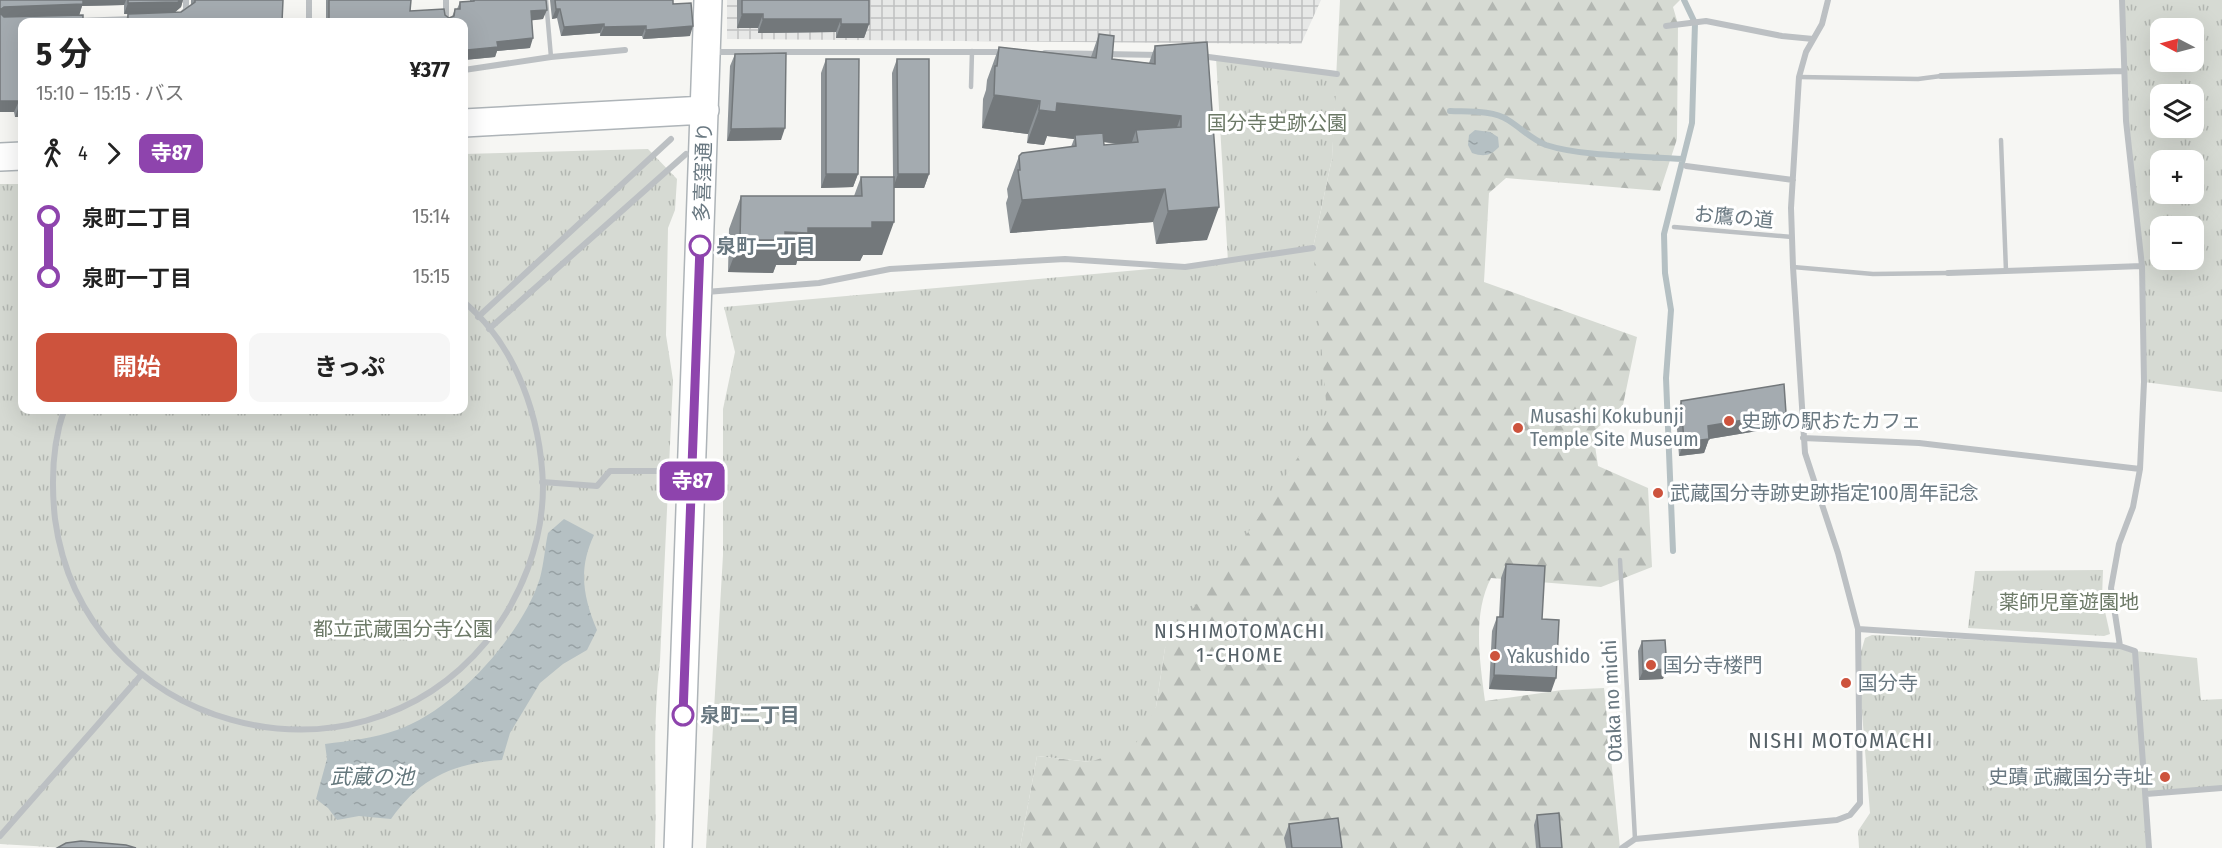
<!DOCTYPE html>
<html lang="ja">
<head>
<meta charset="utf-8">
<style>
  :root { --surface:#fff; --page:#f6f6f6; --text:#222; --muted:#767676; --accent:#cd533d }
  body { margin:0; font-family:"Fira Sans Condensed","Noto Sans JP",sans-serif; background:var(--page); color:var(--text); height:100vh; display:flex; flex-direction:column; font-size:22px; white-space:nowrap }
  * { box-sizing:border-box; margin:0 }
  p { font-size:20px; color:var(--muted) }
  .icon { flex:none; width:33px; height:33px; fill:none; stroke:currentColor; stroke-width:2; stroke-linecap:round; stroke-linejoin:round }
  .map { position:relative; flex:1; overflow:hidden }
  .details { position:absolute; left:18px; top:18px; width:450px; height:396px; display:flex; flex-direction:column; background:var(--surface); border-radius:12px; box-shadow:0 6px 24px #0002 }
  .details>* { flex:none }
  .badge { padding:0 12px; border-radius:9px; font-size:21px; line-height:39px }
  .needle { width:39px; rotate:276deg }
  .fabs { position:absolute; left:2150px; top:18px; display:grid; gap:12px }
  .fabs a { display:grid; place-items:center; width:54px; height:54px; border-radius:12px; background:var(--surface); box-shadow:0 6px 24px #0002; font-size:30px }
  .map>.badge { position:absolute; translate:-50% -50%; box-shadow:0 0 0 3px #fff }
  .legs { display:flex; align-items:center; gap:9px; height:66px; padding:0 18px; font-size:20px }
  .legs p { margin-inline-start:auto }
  .headline { display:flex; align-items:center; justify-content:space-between; height:102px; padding:0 18px }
  h1 { font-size:33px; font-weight:700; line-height:45px }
  .cta { display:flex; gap:12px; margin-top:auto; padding:12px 18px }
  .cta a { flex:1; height:69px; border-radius:12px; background:var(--accent); color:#fff; font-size:24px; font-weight:700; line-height:69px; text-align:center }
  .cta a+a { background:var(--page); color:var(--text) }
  ul { padding:0 18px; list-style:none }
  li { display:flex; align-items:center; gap:21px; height:60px; font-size:22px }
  li i { display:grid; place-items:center; width:9px; height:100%; margin:0 8px; background:currentColor }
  li i::after { content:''; width:15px; height:15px; margin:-8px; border:4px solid; border-radius:50%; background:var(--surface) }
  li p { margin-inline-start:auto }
  li:first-child i { background:linear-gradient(#0000 50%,currentColor 0) }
  li:last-child i { background:linear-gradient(currentColor 50%,#0000 0) }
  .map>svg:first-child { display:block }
</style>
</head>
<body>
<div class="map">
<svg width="2222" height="848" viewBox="0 0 2222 848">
  <defs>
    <pattern id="industrial-grid" width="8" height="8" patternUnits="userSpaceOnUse" patternTransform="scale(1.5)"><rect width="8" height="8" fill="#e7e8e7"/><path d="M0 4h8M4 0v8" fill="none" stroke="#bfc1c1"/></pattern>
    <pattern id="forest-firs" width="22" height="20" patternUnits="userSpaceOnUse" patternTransform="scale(1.5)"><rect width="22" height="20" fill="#d6dad3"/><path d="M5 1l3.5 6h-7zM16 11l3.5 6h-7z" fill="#b2b6b1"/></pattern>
    <pattern id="park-tufts" width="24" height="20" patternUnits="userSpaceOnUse" patternTransform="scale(1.5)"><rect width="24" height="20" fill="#d6dad3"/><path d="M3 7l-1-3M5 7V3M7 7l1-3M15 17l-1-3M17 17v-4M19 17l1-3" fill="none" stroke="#b2b6b1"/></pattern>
    <pattern id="water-ripples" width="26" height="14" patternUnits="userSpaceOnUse" patternTransform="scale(1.5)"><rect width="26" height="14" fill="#b5c0c3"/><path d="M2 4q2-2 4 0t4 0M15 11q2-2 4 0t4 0" fill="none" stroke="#97a1a4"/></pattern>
  </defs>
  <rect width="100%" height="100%" fill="#f6f6f3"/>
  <path fill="url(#industrial-grid)" d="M727,0H1321L1301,44L727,39Z"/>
  <path fill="url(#forest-firs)" d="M1340,0H1680L1673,7L1678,24L1677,139L1660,191L1506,178L1489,193L1484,282L1637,337L1623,405L1593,432L1598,466L1648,488L1652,567L1601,587L1491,578C1472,615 1480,662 1485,701L1562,690L1604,688L1620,848H1020L1037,756L1090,762L1156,707L1165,648L1313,248L1332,158Z"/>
  <path fill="url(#park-tufts)" fill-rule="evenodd" d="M2122,0H2222V392L2144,382L2142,266L2131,180ZM2160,28H2193V62H2160ZM2160,94H2193V128H2160ZM2160,160H2193V194H2160ZM2160,226H2193V260H2160Z
    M1216,57L1337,74L1332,158L1313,248L1327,413L1254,524L1165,648L1156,707L1134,747L1090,762L1037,756L1020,848H706L723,555V409L735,352L724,307L1228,262Z
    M648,149L677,179L675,210L668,228L666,335L673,380L660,661C652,724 657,785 655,848H67L0,844V184H22V410H464V154Z
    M2103,570L2102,598L2110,634L2104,636L1968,628L1975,571Z
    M1872,635L2120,646L2135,651L2197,658L2201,700L2222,699V788L2147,794L2149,848H1859L1858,831L1870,813L1858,662L1865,638Z"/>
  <path fill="url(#water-ripples)" d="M1475,130L1490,132L1498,137L1499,147C1490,156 1484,157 1472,153L1468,145L1469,135Z
    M564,519L594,535C578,569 583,597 597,630L587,650L563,664L540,683L510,733L502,760C453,763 419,779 391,819L359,816L337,820L328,808L316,799L327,759L325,744C349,741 374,738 397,730C454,711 523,634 540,578C544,563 545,547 548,533Z"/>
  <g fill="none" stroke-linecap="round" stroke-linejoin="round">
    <path stroke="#b5c0c3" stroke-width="6" d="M1450,111C1467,112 1493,110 1508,120C1521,128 1531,139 1546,145C1583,157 1643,156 1683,159
      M1673,551L1666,378L1671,310L1665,273L1664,234L1692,123L1695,23L1684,0"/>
    <defs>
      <path id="secondary" d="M464,123L705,110
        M0,157L22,156
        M678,848L708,0"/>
    </defs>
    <use href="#secondary" stroke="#aeb4b8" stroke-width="30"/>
    <path stroke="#bcc0c3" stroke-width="4.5" d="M546,0L551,57
      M1799,77L1918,79L1941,76
      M971,87L972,51
      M2001,140L2006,271
      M1674,227L1792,237
      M1793,267L1873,274L1948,273
      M1620,560L1635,839"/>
    <path stroke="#bcc0c3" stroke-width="6" d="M183,13L186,10V0
      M77,21L132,19
      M309,22V0
      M446,22V0
      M1666,26L1706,21L1782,36L1813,39
      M712,52H1004
      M1045,53L1160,55
      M1201,56L1337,74
      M464,70L551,57L625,50
      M1941,76L2123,71
      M1686,166L1793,180
      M1948,273L2142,266
      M706,292L819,283L890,269L1065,259L1185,267L1313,248
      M478,317L671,139
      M489,329L686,154
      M64,410C52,445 51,482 55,519C83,728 352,804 486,642C521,598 543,543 543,486C541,419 517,346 464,302
      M1803,438L1919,443L2140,469
      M542,482L597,486L610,471H675
      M1858,629L2120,646L2135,651L2149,848
      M2120,646L2111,588L2119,544L2133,507L2140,469L2144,382L2142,266L2126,121L2122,0
      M2146,794L2222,788
      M0,836L142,674
      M1622,848L1635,839L1837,820L1850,815L1860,803L1858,629L1838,553L1805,453L1793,267L1791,208L1799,77L1806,52L1822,24L1828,0"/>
    <use href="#secondary" stroke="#fff" stroke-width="27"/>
  </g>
  <path fill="#8d9397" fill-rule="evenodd" d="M0,0H183L181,7L175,12H181L191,5V0H283L128,22H125L128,14H124V5L82,6L79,15L22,117H15L14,112H0Z
    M326,0H411L410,11L445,15L449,18L452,17L455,9H457L460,2L470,1V0H546L543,19L531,20L530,48L497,51L495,57L464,60V22H326Z
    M550,0H673V4L690,36L643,39L642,36H600V33L561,36L557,18L552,19Z
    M737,0H869V24L864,38H836V32L758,33V28H737Z
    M1099,34L1112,59L1149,63L1155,46L1207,42V240L1156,244L1153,222L1010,233L1006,203L1008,197L1007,189L1019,156L1071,147L1074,139L1047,136L1044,145L1027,143L1028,134L982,128L983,99L986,90L987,80L999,47L1091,57ZM1104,142L1116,144L1104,145Z
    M735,54L781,140L727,141L730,66Z
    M826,59L858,174L853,187L821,188V73Z
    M897,59L929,174L924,188H894L882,255H863L860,261H797L796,265H776L773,273L728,272L729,229L741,196H854L861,177H893L892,73Z
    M1681,401L1786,413L1781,427L1709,439L1704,453L1679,456L1676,415Z
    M1506,564L1542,619L1551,692L1489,689L1492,631L1497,617H1499L1501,578Z
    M1642,641L1663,679L1639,680L1638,651Z
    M1537,815L1562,848H1536L1534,825Z
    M1289,824L1342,848H1286L1284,838Z"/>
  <path fill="#73787b" d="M81,0H126L124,5L82,6L79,16L0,18V10L4,7Z
    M183,0L181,7L174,13L124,14L128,3Z
    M556,9H560L557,18L552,19Z
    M547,10L543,19L527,21L531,11Z
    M742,14H763L758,28H737Z
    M763,19H841L836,32L758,33Z
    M604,24L600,33L561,36L564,27Z
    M841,24H869L864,38H836Z
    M646,26L642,36H600L604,27Z
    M693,26L690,36L643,39L646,30Z
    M533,38L530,48L497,51L495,57L464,60L467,50L497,42Z
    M994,95L1040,101L1028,134L982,128Z
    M0,101H19L14,112H0Z
    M1057,103L1181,116L1169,149L1138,142L1136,130L1131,145L1076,139L1075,135L1074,139L1047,136L1044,145L1027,143L1039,110Z
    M19,106H22V117H15Z
    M785,128L781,140L727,141L731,129Z
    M826,174H858L853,187L821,188Z
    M898,174H929L924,188H893Z
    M1165,189L1153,222L1010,233L1022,200Z
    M1219,207L1207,240L1156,244L1168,211Z
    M872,222H894L882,255H863L860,261H797L796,265H776L773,273L728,272L740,240L808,228Z
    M1786,413L1781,427L1703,440L1708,426Z
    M1709,439L1704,453L1679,456L1684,442Z
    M1667,669L1663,679L1639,680L1643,671Z
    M1494,675L1556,678L1551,692L1489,689Z"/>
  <path fill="#a4abb0" stroke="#73787b" stroke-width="1.5" d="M0,0H83V4L4,7L0,10Z
    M128,0H180L178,2L128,3Z
    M195,0H283L282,22H128V14L181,12L195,2Z
    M329,0H411L410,11L444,9L445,15L449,18L454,16L455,9H460V2L474,1V0H546L547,10L531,11L533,38L497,42L498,47L467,50L466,37L464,38V22H329Z
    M555,0H673V4L691,3L693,26L646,30V26L604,27V24L564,27L560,9H556Z
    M742,0H869V24H841V19H763V14H742Z
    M0,13L4,17L83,15V22H22V106H19V101H0Z
    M1099,34L1114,36L1112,59L1155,64V46L1207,42L1219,207L1168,211L1165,189L1022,200L1018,170H1020L1019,156L1022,153L1076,146L1075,135L1103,133L1104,145L1138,142L1136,130L1181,127V116L1057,103L1056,112L1039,110L1040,101L994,95L995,66H997L999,47L1096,58Z
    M786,53L785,128L731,129L735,54Z
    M826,59H859L858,174H826Z
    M897,59H929V174H898Z
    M861,177H894V222H872V228H808V233L785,232V240H740L741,196H862Z
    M1784,384L1786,413L1708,426L1709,439L1684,442L1681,401Z
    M1506,564L1545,566L1542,619L1559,620L1556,678L1494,675L1497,617H1503Z
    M1665,640L1667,669L1643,671L1642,641Z
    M1559,813L1562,848H1540L1537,815Z
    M1338,818L1342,848H1292L1289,824Z
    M81,841L126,845L136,848H57L66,843Z"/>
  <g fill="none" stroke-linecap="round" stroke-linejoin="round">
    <defs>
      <path id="line-1" d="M683,715L700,246"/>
    </defs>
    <use href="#line-1" stroke="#fff" stroke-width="14"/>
    <use href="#line-1" stroke="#8e44ad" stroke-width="9"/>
  </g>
  <g fill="#fff" stroke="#8e44ad" stroke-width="3">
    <circle cx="700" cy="246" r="10"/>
    <circle cx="683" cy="715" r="10"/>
  </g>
  <g fill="#cd533d" stroke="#fff" stroke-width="2">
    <circle cx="1729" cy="421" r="6"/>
    <circle cx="1518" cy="428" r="6"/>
    <circle cx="1658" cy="493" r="6"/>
    <circle cx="1495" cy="656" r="6"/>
    <circle cx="1651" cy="665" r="6"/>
    <circle cx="1846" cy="683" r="6"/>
    <circle cx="2165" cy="777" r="6"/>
  </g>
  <g text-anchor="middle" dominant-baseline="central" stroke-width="6" stroke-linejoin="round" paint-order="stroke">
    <g font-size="20" fill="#6c7967" stroke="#fff">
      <text x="1277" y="123">国分寺史跡公園</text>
      <text x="2069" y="602">薬師児童遊園地</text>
      <text x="403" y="629">都立武蔵国分寺公園</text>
    </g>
    <g font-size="20" fill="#697881" stroke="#fff">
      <text transform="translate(703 172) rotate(-88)">多喜窪通り</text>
      <text transform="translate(1734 217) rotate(5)">お鷹の道</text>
      <text transform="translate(1612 701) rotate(-93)">Otaka no michi</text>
    </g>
    <g font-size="20" font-weight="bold" fill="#697881" stroke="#fff" text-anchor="start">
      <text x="716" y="246">泉町一丁目</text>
      <text x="700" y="715">泉町二丁目</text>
    </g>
    <g font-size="20" fill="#697881" stroke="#fff" text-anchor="start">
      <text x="1530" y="416">Musashi Kokubunji<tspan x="1530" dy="23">Temple Site Museum</tspan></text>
      <text x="1741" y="421">史跡の駅おたカフェ</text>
      <text x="1670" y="493">武蔵国分寺跡史跡指定100周年記念</text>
      <text x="1507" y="656">Yakushido</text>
      <text x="1663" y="665">国分寺楼門</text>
      <text x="1858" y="683">国分寺</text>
      <text x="2153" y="777" text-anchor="end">史蹟 武藏国分寺址</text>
    </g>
    <g font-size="21" letter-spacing="1.5" fill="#566167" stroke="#fff">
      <text x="1240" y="631">NISHIMOTOMACHI<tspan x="1240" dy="24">1-CHOME</tspan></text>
    </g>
    <g font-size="21" font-style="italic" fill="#65787d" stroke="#fff">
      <text x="372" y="777">武蔵の池</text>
    </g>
    <g font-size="22" letter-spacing="1.5" fill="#566167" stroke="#fff">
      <text x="1841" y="740">NISHI MOTOMACHI</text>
    </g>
  </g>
</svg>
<div class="fabs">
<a><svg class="needle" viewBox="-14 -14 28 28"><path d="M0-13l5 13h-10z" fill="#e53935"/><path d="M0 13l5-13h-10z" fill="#767676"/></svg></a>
<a><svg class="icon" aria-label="layers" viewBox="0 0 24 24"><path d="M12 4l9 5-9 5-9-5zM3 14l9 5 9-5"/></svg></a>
<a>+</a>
<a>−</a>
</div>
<b class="badge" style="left:692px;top:481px;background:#8e44ad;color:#fff">寺87</b>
<section class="details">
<div class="headline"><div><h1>5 分</h1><p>15:10 – 15:15 · バス</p></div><b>¥377</b></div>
<div class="legs"><svg class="icon" aria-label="walk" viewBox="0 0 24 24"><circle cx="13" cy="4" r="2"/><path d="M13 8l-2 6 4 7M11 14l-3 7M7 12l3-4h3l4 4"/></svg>4<svg class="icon" aria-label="forward" viewBox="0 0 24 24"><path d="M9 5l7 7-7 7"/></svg><b class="badge" style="background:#8e44ad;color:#fff">寺87</b></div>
<ul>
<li><i style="color:#8e44ad"></i><b>泉町二丁目</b><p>15:14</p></li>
<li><i style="color:#8e44ad"></i><b>泉町一丁目</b><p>15:15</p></li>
</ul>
<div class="cta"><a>開始</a><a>きっぷ</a></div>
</section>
</div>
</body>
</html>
